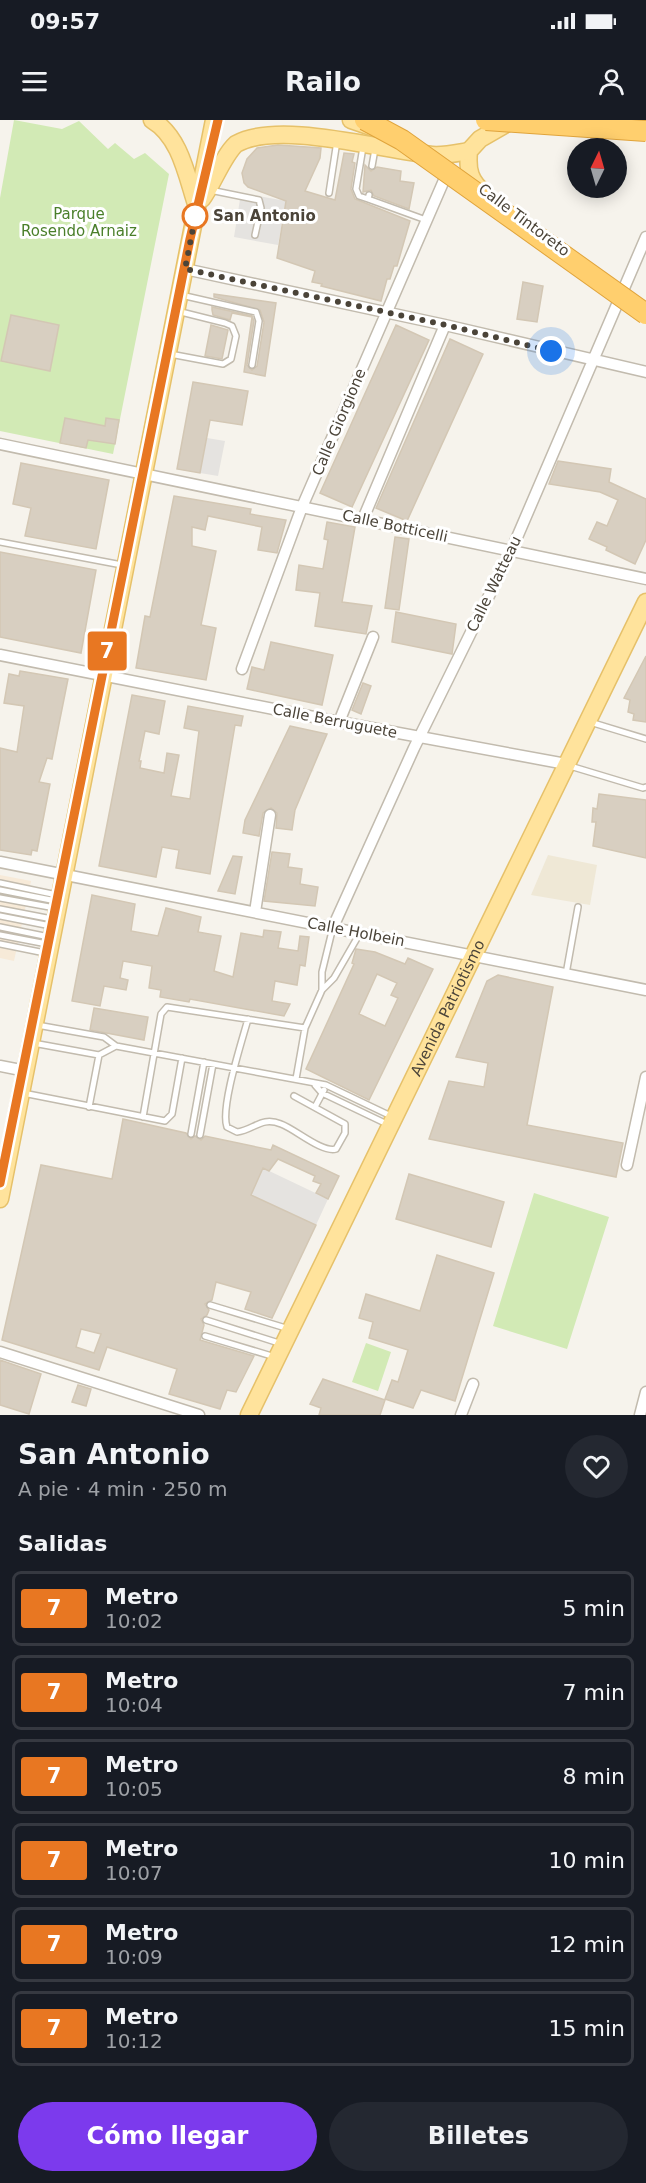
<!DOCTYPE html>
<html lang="es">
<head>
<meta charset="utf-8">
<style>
  :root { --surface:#171b24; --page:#242831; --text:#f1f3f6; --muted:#9ea1a6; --line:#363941; --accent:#7c3aed }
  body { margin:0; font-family:"DejaVu Sans",sans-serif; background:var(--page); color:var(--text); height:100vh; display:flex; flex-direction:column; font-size:22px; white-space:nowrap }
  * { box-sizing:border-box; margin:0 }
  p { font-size:20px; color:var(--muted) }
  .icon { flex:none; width:33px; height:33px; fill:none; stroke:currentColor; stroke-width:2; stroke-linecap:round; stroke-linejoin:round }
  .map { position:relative; height:1295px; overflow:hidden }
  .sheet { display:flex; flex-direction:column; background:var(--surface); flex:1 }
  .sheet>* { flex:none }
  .badge { padding:0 12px; border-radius:4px; font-size:21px; line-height:39px }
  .needle { width:39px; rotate:5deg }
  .tools { position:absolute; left:567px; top:18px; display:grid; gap:12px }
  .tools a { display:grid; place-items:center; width:60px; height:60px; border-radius:50%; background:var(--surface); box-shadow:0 3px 15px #0003; font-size:30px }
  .you { position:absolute; width:30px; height:30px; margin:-15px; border:4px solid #fff; border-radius:50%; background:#1a73e8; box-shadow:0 0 0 9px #1a73e833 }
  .map>.badge { position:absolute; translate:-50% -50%; box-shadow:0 0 0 3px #fff }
  h2 { padding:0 18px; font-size:22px; line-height:54px }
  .round { display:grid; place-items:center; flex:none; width:63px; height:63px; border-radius:32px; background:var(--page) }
  .head { display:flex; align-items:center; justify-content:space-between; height:102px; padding:0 18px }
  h1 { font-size:28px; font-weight:600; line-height:45px }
  .cta { display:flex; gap:12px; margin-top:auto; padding:12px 18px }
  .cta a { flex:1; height:69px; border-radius:36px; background:var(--accent); color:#fff; font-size:24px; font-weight:600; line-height:69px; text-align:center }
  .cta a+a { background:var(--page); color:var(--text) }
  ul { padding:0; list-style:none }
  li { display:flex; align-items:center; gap:18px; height:75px; margin:0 12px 9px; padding:0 6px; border:3px solid var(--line); border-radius:9px }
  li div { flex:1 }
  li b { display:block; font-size:22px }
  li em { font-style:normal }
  li .badge { min-width:66px; font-weight:700; text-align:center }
  .status { display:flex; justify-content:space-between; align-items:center; height:42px; padding:0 30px; background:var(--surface); direction:ltr }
  .status svg { height:16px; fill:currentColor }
  header { display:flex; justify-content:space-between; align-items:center; height:78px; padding:0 18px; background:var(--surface); font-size:27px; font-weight:600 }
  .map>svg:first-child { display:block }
</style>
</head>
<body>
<div class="status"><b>09:57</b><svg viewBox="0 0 49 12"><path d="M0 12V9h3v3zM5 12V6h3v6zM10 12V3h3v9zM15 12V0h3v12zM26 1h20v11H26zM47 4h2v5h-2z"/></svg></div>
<header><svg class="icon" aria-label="menu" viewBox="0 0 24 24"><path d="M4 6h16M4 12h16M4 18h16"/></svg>Railo<svg class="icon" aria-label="person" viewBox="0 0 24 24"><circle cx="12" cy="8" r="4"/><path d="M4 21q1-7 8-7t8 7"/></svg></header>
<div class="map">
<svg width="646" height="1295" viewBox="0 0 646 1295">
  <rect width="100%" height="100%" fill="#f6f3ec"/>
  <path fill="#f7ead8" d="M0,755L31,761L14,841L0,838Z"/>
  <path fill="#efe8d6" d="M548,735L597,745L590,785L531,775Z"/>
  <path fill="#d2eab5" d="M14,0L62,9L79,1L108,29L115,23L134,39L145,33L169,54L113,334L0,311V78Z
    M534,1073L609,1097L567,1229L493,1206Z
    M366,1223L391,1232L378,1271L352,1262Z"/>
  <path fill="#e5e3e0" d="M241,73L286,81L278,125L234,117Z
    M207,318L225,321L218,356L200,353Z
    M263,1048L328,1079L316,1105L251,1075Z"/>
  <path fill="#d8cfc1" stroke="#d3c7b4" stroke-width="1.5" fill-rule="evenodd" d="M278,25L321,28L320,38L305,71L335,80L344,33L354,34L352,42L355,43L351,69L355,79L410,101L397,146H394L390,159H387L381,181L321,166L322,164L312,162L315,151L277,138L286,81L248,67L244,63L242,53L247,39L257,28Z
    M365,45L371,51L377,47L401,51L400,61L414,63L409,89L374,76L371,70L363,72Z
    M523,162L543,166L537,202L517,199Z
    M214,174L276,183L265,256L244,252L252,197L232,193L230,200L213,195L212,190V187L252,196L254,201L247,245L252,250L257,246L264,202L260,190L214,177Z
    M11,195L59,205L50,251L1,241Z
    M211,205L228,210L222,239L205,236Z
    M396,205L429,220L352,387L320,373Z
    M450,219L483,234L407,401L376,388Z
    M193,262L248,271L242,305L210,300L200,353L177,349Z
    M65,298L105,306L106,298L119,300L115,324L88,320L86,328L60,323Z
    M558,341L611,349L609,362L646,379V420L635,444L606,430L607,427L589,419L597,402L607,406L618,380L600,372L549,364Z
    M21,343L109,360L96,429L25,416L31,388L13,384Z
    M174,376L251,389L250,394L286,400L277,433L258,430L262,407L208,396L205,410L192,407V426L216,431L201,505L216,508L206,560L136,548L145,496L150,497Z
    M327,402L355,407L342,482L372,486L366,514L315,506L320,473L296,470L299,445L323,449L328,420L324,419Z
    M395,417L409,419L399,490L385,488Z
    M0,432L96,450L81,533L0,517Z
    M396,492L456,504L452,534L392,522Z
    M271,522L333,535L322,585L247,569L252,547L264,550Z
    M646,536V602L633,600L634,594L628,592L630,580L624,578Z
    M20,551L68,559L52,639L47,638L39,662L50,664L37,731L32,730L31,735L0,730V628L17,632L24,586L4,583L9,554L19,556Z
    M363,563L371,566L361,594L352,590Z
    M132,575L165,581L159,614L145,611L139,641H141L140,648L164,653L167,633L179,635L171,676L190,679L199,611L184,608L188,586L243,596L241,606L235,605L210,754L176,748L179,730L162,727L156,757L99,746Z
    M290,606L327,614L295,690L292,710L276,708L277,693L271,688L263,693L259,716L243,713L245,700Z
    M599,674L646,680V738L593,726L596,702H592L593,688L597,689Z
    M272,732L290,734L288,747L302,749L300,764L318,767L315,786L264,781Z
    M233,736L242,737L235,774L218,771Z
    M92,775L135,784L131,811L158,816L166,788L201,797L198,812L221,816L214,851L233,857L241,813L263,817L264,810L281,812L278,828L298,831L300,816L309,817L305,846L300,845L297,865L275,861L272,881L290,884L284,896L190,879L189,882L160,877L161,870L149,868L152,846L123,841L120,858L128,860L126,870L104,866L100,886L72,881Z
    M356,829L375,832L405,844L408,838L433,849L369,980L306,949L354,844L352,843ZM377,854L397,863L391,875L398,878L385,906L359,894Z
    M498,855L553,867L527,1005L623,1023L616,1057L429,1019L449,961L484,967L488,943L456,937L487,861Z
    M94,888L148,897L144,920L90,910Z
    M123,999L186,1013L191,1019L195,1016L201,1020L205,1016L271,1030L273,1025L339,1056L328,1079L316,1073L321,1064L313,1061L315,1056L278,1039L269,1051L263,1048L251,1075L316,1105L272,1198L245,1189L251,1172L216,1162L212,1180L205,1184L209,1190L207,1195L201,1199L204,1205L200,1220L254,1236L236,1272L227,1270L220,1289L169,1274L177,1249L107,1227L99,1250L2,1220L41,1045L112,1059ZM81,1209L101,1214L94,1233L76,1227Z
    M409,1054L504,1082L491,1127L396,1099Z
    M437,1135L494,1153L455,1281L421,1270L413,1288L385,1279L392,1260L398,1262L408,1230L369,1218L373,1202L359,1198L366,1174L420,1191Z
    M0,1240L41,1254L29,1294L0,1285Z
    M323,1259L385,1280L380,1295H319L321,1288L310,1284Z
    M78,1265L91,1269L86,1286L72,1282Z"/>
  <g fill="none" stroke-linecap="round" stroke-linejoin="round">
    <defs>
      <path id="service" d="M363,27L356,69L359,76L368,79
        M372,46L375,29
        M210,70L259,80L261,88L255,115
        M329,73L337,21
        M369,75L368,79L426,100
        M181,175L256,192L259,201L252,245
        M170,234L223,244L231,239L236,216L232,206L225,203L177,191
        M0,422L122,445
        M590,602L646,619
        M570,646L643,668L646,667
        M0,763L57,775
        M0,770L56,781
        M0,778L55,788
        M0,789L52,799
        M0,796L51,806
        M0,807L49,817
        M0,815L47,824
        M0,824L45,833
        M566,854L578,787
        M322,870V852L333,807
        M248,899C242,921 220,988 227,1007L237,1012C254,1010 261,996 281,1004C295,1009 322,1033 336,1029L345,1013V1004L294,976
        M37,905L104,917L116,926L326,965L393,997
        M33,923L99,935L116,926
        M296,959L305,908L322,870L334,858L360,813
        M315,965L322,973L389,1005
        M23,973L165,1001L172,994L182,938
        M89,987L99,935
        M315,987L324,970
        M143,997L161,894L167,887L305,908
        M191,1014L204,942
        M200,1015L213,944
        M210,1185L289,1209
        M206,1200L282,1224
        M205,1216L275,1237"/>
      <path id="minor" d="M185,149L445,205L646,252
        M0,324L646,459
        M363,399L445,205
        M0,535L339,602L566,644
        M242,549L302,387L445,58
        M339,602L373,517
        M0,742L646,870
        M255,792L270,695
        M333,807L414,628L512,429L646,117
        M0,946L26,951
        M627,1045L646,957
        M0,1232L199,1295
        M461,1295L473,1264
        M640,1295L646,1272"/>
      <g id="primary">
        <path d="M152,0C181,17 187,58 197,87"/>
        <path d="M351,0L377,9"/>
        <path d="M631,0L646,1"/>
        <path d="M485,73C470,62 467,50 469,31L480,19L513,0"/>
        <path d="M202,79C213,64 223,36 236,24C278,0 381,30 432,35C444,36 457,33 469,31"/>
        <path d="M0,1079L214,0"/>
        <path id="s1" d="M249,1295L646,482"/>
      </g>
    </defs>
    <use href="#service" stroke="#c2bbae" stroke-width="8"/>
    <use href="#minor" stroke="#c2bbae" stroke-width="13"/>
    <use href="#primary" stroke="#e6c16a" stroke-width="19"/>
    <use href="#service" stroke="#fff" stroke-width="5"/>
    <use href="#minor" stroke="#fff" stroke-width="10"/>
    <use href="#primary" stroke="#ffe39c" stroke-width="16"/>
    <defs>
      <path id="motorway-bridge" d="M365,0L402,20L646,194
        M486,0L646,11"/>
    </defs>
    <use href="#motorway-bridge" stroke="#e0a43c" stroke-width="22" stroke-linecap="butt"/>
    <use href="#motorway-bridge" stroke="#ffcf6e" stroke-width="20"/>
  </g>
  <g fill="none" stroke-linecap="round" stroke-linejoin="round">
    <defs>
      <path id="line" d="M0,1063L190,119L218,0"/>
    </defs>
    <use href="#line" stroke="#fff" stroke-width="14"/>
    <use href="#line" stroke="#e87722" stroke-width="9"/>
    <path stroke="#4b4439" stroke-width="6" stroke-dasharray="0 10.8" d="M195,96L197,88L185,149L446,205L551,231"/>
  </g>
  <circle fill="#fff" stroke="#e87722" stroke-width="3" cx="195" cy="96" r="12"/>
  <g text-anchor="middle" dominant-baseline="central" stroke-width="6" stroke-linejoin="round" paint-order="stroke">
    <g font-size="15" fill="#4a7f2a" stroke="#fff">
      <text x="79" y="94">Parque<tspan x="79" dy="17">Rosendo Arnaiz</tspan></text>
    </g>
    <g font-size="15" font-weight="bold" fill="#4b4439" stroke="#fff" text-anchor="start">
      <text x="213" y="96">San Antonio</text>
    </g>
    <g font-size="15" fill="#4b4439" stroke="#fff">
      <text transform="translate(524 100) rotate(37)">Calle Tintoreto</text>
      <text transform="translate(339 302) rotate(-67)">Calle Giorgione</text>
      <text transform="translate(395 406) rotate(12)">Calle Botticelli</text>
      <text transform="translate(494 464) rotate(-64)">Calle Watteau</text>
      <text transform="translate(335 601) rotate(11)">Calle Berruguete</text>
      <text transform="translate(356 812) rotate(11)">Calle Holbein</text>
      <text stroke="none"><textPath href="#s1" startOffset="453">Avenida Patriotismo</textPath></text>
    </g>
  </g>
</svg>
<div class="tools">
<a><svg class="needle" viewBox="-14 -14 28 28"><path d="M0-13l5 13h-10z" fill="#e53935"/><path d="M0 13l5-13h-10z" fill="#9ea1a6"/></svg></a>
</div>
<div class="you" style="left:551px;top:231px"></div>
<b class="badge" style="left:107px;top:531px;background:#e87722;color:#fff">7</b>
</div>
<section class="sheet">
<div class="head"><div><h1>San Antonio</h1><p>A pie · 4 min · 250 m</p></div><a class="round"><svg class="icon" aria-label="heart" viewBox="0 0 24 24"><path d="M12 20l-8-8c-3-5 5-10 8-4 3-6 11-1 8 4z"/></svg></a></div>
<h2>Salidas</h2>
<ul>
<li><span class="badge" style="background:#e87722;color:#fff">7</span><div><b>Metro</b><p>10:02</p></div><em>5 min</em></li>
<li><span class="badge" style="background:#e87722;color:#fff">7</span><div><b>Metro</b><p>10:04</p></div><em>7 min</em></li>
<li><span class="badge" style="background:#e87722;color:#fff">7</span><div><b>Metro</b><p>10:05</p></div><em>8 min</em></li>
<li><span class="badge" style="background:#e87722;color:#fff">7</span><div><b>Metro</b><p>10:07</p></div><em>10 min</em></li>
<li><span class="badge" style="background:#e87722;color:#fff">7</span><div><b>Metro</b><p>10:09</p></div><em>12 min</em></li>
<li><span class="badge" style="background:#e87722;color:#fff">7</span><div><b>Metro</b><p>10:12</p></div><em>15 min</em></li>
</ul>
<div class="cta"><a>Cómo llegar</a><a>Billetes</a></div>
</section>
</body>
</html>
